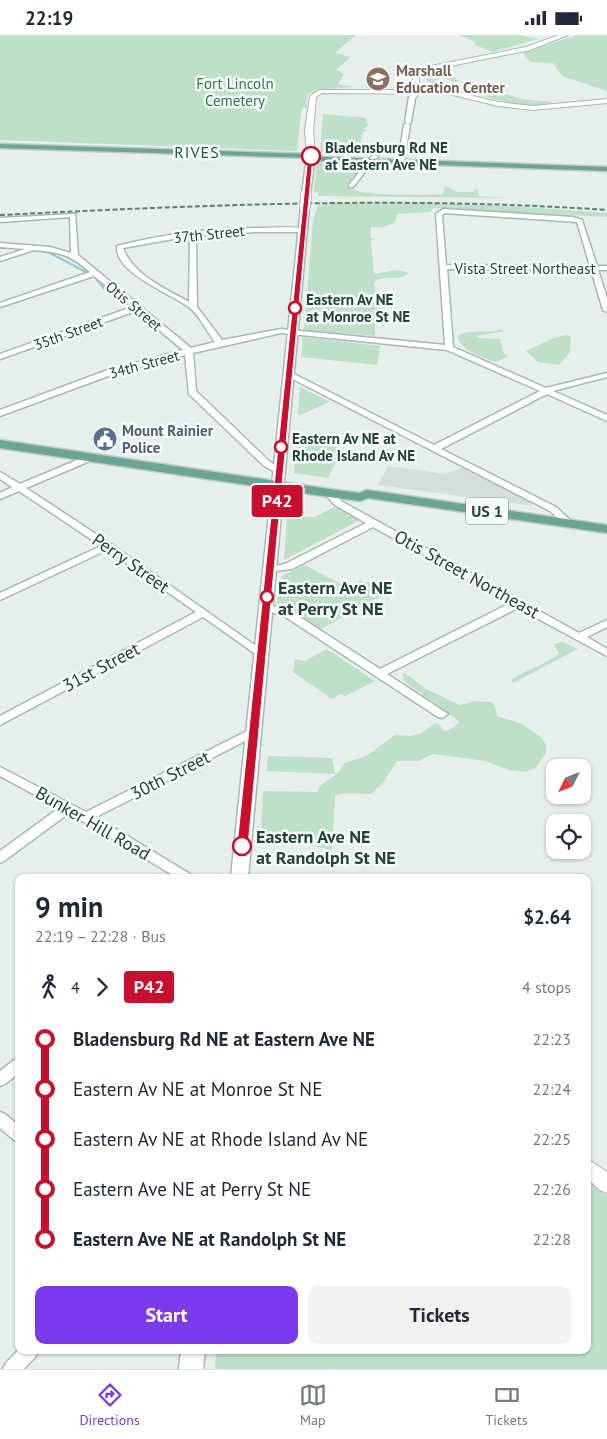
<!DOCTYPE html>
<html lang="en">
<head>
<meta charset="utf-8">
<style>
  :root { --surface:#fff; --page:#f2f2f3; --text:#1f2937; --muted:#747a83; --line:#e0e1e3; --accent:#7c3aed }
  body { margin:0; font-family:"PT Sans",sans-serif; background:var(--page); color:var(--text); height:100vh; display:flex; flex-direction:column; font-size:19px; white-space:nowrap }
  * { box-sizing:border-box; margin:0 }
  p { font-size:16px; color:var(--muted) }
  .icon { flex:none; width:28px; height:28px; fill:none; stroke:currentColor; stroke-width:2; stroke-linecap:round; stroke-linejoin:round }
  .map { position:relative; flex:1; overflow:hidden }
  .sheet { position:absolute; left:15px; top:839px; width:576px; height:480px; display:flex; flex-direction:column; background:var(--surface); border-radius:10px; box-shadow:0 1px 4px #0004 }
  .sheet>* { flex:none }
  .badge { padding:0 10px; border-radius:4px; font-size:18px; line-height:32px }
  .needle { width:32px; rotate:227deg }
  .buttons { position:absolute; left:546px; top:724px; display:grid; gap:10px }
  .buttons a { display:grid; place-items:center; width:45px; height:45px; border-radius:10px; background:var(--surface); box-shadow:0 1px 4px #0004; font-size:25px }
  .map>.badge { position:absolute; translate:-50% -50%; box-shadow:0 0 0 2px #fff }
  .legs { display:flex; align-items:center; gap:8px; height:55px; padding:0 20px; font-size:16px }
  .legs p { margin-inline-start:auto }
  .headline { display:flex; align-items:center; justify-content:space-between; height:85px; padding:0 20px }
  h1 { font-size:28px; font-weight:600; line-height:38px }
  .primary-button { display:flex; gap:10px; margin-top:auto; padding:10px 20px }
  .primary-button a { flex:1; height:58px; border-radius:10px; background:var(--accent); color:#fff; font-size:20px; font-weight:600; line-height:58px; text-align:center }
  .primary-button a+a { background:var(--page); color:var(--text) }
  ul { padding:0 20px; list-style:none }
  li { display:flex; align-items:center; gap:18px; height:50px; font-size:19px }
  li i { display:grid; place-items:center; width:8px; height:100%; margin:0 6px; background:currentColor }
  li i::after { content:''; width:12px; height:12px; margin:-6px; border:4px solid; border-radius:50%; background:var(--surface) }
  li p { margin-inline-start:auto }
  li:first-child i { background:linear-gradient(#0000 50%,currentColor 0) }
  li:last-child i { background:linear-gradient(currentColor 50%,#0000 0) }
  .status { display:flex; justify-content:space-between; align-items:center; height:35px; padding:0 25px; background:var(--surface); direction:ltr }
  .status svg { height:14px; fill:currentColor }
  .dock { display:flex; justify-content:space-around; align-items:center; height:70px; border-top:1px solid var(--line); background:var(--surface); font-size:14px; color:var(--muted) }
  .dock a { display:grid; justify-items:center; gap:2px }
  .dock .active { color:var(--accent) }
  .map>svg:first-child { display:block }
</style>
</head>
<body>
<div class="status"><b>22:19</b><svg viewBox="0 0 49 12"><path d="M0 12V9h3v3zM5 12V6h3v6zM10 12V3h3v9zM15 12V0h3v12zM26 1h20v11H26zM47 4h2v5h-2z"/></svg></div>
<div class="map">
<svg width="607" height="1334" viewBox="0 0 607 1334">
  <rect width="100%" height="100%" fill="#e6efeb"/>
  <path fill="#d4dfda" d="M388,431L445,439L462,433L526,465L533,471L378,450Z"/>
  <path fill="#bfe0c8" d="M0,0H356L335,18L351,22L336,35L344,39L338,49L354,52L316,55L308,59L306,68L307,73L303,72L301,77L297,116L0,105Z
    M459,0H521L538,4L493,17L475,10L474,6Z
    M577,0H607V56L562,41L553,28L530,27L523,18Z
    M447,32L442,38L452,41L459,46L454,47L443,43L436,45L434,50H429L425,43L427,38Z
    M489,54L521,64L553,67C539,76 490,64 474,58L478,55Z
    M323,79L366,83L368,91L363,94L368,95L363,97L358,118L320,117Z
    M317,125L368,127L346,151C358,162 423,160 443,159L445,151L457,157H473L477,153L479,161L511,163L318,161L319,157L314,158Z
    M333,168C424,167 516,170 607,178V182L434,173L430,177L397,179L395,188L382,192H371V203L375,204L371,206C372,218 373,228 374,239L397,235L409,238C400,247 384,239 374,247L375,256L399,261L383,262V265L375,268L376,271L389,276L379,282L383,286L375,289V301L304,295L313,186L318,170Z
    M498,294L506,296L476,301L479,303L500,304L503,316L508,322L495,327C483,322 460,316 458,301C468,294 485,298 497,296Z
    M566,300L571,302L570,317L559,330L538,327L526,316L554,303Z
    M303,302L380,311L377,330L301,322Z
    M300,352L330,367L298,381Z
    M296,398L342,414L328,443L294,438Z
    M334,472L360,485L284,525L287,482H315Z
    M304,530L349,553L359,551V545L366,548L372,546L374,555L377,557L387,552L385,548H389L393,552L390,556L321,594L276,569L282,541Z
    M562,607L578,614L513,648L511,645C526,635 544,630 559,619L554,609Z
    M327,614L375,646L345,661L341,659L332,664L293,637L295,624L305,626Z
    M405,638L426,654L460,670L475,666L491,667L495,671L497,681L520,688L541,702L546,710V718L536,732L526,737L509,735L485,726L433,719L418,726H397L383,748L371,759L349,758L335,760L332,815L295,807L261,796L263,756L317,757C323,743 338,744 344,728L366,721L395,700L411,701L420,699L435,688L440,690L443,696L449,695L460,687L405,647L402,639Z
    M268,721L332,723L335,739L267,736Z
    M588,1145L607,1161V1334H215L216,1315H588Z"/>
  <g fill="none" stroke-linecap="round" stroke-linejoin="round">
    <path stroke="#8ec9d4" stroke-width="2" d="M0,213H14
      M36,215L50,218L86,237
      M94,241L107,257"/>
    <defs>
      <path id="minor" d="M413,59L418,60L415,63L411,87L408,89L410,90L404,126L401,128L398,126L404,90L407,88L405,87L409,62Z
        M373,120L378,121L353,152H349V150Z
        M443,174L573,182L582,185L597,231H607V235H598L607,263V277L603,275L591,235L447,234L453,312L546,353L607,338V342L553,356L607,380V386L547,359L441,414L556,472L571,486V490H565L550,476L285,340L292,338L434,410L540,356L447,315L281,298L193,318L196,356L269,426L282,435V439L279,440L263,430L189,359L185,320L111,340L0,381V375L105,336L183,315L136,276L0,324V319L132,272L94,241L0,272V268L90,237C69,219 60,217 32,215L31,216L0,226V222L25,214L0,212V208L50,212L71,218L70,182L0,187V183L75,179L78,220L191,313L215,307C207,297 200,281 190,273C172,259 114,238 117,211C164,199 213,193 262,193C276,193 291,191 304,194L305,195L302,197H256L196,201L197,272L222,305L281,294L445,310L436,179ZM444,178L577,187L590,231L446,230L442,180ZM190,201L189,267C166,254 133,240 123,213Z
        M89,420L92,421V425L26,453L111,509L266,618L261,621L257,620L203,582L0,690V681L196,577L107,515L0,565V558L101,511L19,456L0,464V458L12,452L0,444V437L20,449Z
        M329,455L332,456L341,466L579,598L607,585V592L587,602L607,614V621L518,573L387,639L448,679L442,683L438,682L284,581L262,574L261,572L266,569L292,577L380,634L510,568L373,492L292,534L265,537L264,535L265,533L285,529L366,488L335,470L324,458Z
        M253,693L257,694L259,697L257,700L96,782L190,839L191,842H176L69,778L4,826L0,828V816L59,773L0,741V732L86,777Z
        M19,1023V1038L5,1049L0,1051V1036L14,1025Z
        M0,1077L5,1079L19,1091V1107L14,1105L0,1093Z
        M19,1314L39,1315L36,1321L24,1334H3L6,1328Z"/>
      <path id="tertiary" d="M559,0H568L530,15L425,36L419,41V55H449L498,67L533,71L607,64V68L533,75L498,71L449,59L322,58L316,62L313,96L315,121L311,123L307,121L305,96L310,61L319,55H413V40L421,33L526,12Z
        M588,1124L607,1137V1158L600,1155L588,1144Z"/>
      <path id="secondary" d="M311,119L315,121L310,159L306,162L302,159L307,121Z
        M305,169L309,172L248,842H231L301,172Z
        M181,1315H205L203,1334H179Z"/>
      <path id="primary" d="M0,109L311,119L323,122L607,132V136L323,126L311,123L0,113Z
        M0,405L329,454L359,458L367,455L607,490V498L368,463L360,466L329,462L0,413Z"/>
    </defs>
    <use href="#minor" stroke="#a8b8b2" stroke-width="3"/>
    <use href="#tertiary" stroke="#a8b8b2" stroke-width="2"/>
    <use href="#secondary" stroke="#a4bbb3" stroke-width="3"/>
    <use href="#primary" stroke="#c2cac8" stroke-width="3"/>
    <use href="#minor" fill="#fff" fill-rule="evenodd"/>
    <use href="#tertiary" fill="#fff" fill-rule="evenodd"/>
    <use href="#secondary" fill="#fff" fill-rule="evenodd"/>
    <use href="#primary" fill="#6aa596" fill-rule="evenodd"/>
    <path stroke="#5f7d75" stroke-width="2" stroke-dasharray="5 2.5" stroke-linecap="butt" d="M0,180C203,170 404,161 607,175"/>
    <defs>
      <path id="secondary-bridge" d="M305,172L306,159"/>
    </defs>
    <use href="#secondary-bridge" stroke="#a4bbb3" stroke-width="12" stroke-linecap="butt"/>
    <use href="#secondary-bridge" stroke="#fff" stroke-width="10"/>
  </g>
  <path fill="#c8102e" stroke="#fff" d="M311,119L313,121L248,811L242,815L237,811L308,121Z"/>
  <defs>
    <symbol id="school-disc" viewBox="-11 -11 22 22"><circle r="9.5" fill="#8d6e63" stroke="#f7fbf9"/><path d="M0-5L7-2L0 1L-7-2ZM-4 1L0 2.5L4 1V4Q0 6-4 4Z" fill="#fff"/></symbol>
    <symbol id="civic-disc" viewBox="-11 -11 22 22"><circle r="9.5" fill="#5c6f8a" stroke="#f7fbf9"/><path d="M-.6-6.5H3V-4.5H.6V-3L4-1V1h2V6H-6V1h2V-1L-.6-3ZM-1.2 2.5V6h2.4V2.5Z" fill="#fff"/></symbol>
  </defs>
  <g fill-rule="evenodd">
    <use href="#school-disc" x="364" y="30" width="28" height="28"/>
    <use href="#civic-disc" x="91" y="390" width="28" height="28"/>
  </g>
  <g fill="#fff" stroke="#c8102e" stroke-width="2.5">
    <circle cx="311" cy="121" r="9"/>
    <circle cx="295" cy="273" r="6"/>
    <circle cx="281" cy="412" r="6"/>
    <circle cx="267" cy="562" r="6"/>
    <circle cx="242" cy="811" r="9"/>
  </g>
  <g text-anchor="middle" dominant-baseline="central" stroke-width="5" stroke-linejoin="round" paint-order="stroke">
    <g font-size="15" font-weight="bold" fill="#785e54" stroke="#f7fbf9" text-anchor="start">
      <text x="396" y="35">Marshall<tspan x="396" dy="17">Education Center</tspan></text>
    </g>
    <g font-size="15" fill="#2d7a4b" stroke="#f7fbf9">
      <text x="235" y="48">Fort Lincoln<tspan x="235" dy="17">Cemetery</tspan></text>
    </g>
    <g font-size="15" font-weight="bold" fill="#24423a" stroke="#f7fbf9" text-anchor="start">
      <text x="325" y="112">Bladensburg Rd NE<tspan x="325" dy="17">at Eastern Ave NE</tspan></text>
      <text x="306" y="264">Eastern Av NE<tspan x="306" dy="17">at Monroe St NE</tspan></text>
      <text x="292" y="403">Eastern Av NE at<tspan x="292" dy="17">Rhode Island Av NE</tspan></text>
    </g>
    <g font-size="15" fill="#24423a" stroke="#f7fbf9">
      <text transform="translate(209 199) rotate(-6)">37th Street</text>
      <text x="525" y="233">Vista Street Northeast</text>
      <text transform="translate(134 271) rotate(40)">Otis Street</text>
      <text transform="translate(68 298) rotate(-20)">35th Street</text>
      <text transform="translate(144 329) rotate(-15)">34th Street</text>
    </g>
    <g font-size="15" font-weight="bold" fill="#4e5e75" stroke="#f7fbf9" text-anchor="start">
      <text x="122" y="395">Mount Rainier<tspan x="122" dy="17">Police</tspan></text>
    </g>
    <g font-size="16" letter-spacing="1" fill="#1f5548" stroke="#f7fbf9">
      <text x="197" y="117">RIVES</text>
    </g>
    <rect fill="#f7fbf9" stroke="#637a73" stroke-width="1" x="466" y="462.5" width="42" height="27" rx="4"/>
    <g font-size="16" font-weight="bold" fill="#24423a">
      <text x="487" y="476">US 1</text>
    </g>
    <g font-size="18" fill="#24423a" stroke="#f7fbf9">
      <text transform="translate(131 528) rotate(35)">Perry Street</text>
      <text transform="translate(467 539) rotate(29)">Otis Street Northeast</text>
      <text transform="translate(101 632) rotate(-28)">31st Street</text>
      <text transform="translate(170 740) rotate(-27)">30th Street</text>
      <text transform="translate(93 788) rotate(30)">Bunker Hill Road</text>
    </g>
    <g font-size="18" font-weight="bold" fill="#24423a" stroke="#f7fbf9" text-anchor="start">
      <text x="278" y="552">Eastern Ave NE<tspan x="278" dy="21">at Perry St NE</tspan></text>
      <text x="256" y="801">Eastern Ave NE<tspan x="256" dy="21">at Randolph St NE</tspan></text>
    </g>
  </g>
</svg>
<div class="buttons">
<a><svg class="needle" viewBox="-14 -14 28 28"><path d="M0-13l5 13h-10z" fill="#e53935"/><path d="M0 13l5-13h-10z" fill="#747a83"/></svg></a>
<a><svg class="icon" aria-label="locate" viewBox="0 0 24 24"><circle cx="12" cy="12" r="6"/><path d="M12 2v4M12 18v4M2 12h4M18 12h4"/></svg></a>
</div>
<b class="badge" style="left:277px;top:466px;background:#c8102e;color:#fff">P42</b>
<section class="sheet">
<div class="headline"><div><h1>9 min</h1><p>22:19 – 22:28 · Bus</p></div><b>$2.64</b></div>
<div class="legs"><svg class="icon" aria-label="walk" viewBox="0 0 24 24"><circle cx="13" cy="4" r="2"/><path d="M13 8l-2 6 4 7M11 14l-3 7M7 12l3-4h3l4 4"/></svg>4<svg class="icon" aria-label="forward" viewBox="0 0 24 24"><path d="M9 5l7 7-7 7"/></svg><b class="badge" style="background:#c8102e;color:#fff">P42</b><p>4 stops</p></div>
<ul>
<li><i style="color:#c8102e"></i><b>Bladensburg Rd NE at Eastern Ave NE</b><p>22:23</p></li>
<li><i style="color:#c8102e"></i><span>Eastern Av NE at Monroe St NE</span><p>22:24</p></li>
<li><i style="color:#c8102e"></i><span>Eastern Av NE at Rhode Island Av NE</span><p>22:25</p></li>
<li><i style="color:#c8102e"></i><span>Eastern Ave NE at Perry St NE</span><p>22:26</p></li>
<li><i style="color:#c8102e"></i><b>Eastern Ave NE at Randolph St NE</b><p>22:28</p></li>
</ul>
<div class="primary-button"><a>Start</a><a>Tickets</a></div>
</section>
</div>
<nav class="dock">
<a class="active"><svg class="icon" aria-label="directions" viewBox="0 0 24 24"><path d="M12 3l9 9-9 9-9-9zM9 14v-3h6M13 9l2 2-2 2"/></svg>Directions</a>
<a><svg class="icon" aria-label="map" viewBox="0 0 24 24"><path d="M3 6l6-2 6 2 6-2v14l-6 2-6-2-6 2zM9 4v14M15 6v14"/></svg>Map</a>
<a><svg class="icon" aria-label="tickets" viewBox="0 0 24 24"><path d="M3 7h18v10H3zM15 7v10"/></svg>Tickets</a>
</nav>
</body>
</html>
